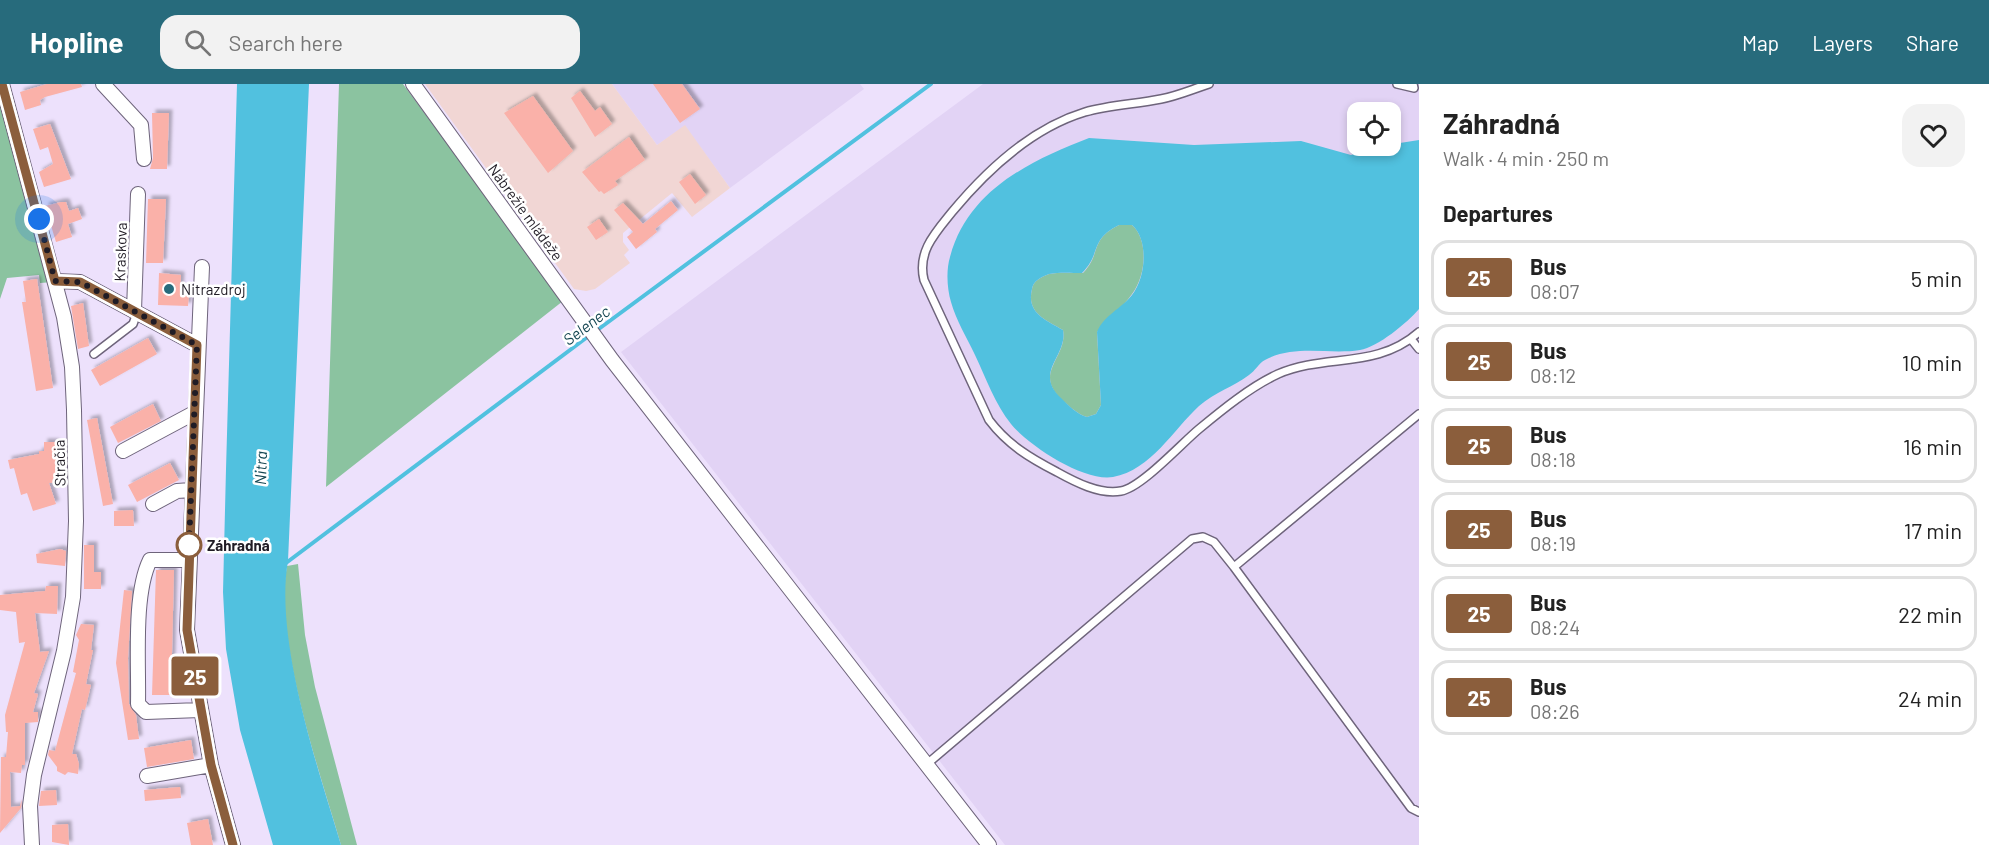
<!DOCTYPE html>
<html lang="en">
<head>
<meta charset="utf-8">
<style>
  :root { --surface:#fff; --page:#f2f2f2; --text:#222; --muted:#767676; --line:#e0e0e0; --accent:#276b7c }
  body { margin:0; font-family:Barlow,sans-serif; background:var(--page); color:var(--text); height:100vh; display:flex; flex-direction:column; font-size:22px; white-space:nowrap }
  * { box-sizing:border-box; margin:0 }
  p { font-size:20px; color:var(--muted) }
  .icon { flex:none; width:33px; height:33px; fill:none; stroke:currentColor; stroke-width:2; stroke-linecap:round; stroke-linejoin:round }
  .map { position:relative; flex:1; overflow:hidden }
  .side { display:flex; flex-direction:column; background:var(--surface); width:570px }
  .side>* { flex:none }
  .badge { padding:0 12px; border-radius:4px; font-size:21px; line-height:39px }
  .controls { position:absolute; left:1347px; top:18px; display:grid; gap:12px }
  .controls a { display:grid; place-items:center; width:54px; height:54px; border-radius:12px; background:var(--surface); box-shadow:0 3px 9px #0003; font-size:30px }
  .you { position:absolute; width:30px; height:30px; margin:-15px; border:4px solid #fff; border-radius:50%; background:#1a73e8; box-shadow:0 0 0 9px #1a73e833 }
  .map>.badge { position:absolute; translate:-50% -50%; box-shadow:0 0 0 3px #fff }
  h2 { padding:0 24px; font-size:22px; line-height:54px }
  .round { display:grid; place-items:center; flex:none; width:63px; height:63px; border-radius:18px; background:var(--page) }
  .head { display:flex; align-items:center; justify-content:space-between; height:102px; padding:0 24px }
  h1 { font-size:28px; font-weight:700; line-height:45px }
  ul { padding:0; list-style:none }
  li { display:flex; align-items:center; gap:18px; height:75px; margin:0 12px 9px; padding:0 12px; border:3px solid var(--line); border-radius:18px }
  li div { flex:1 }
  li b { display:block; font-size:22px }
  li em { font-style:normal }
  li .badge { min-width:66px; font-weight:700; text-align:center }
  header { display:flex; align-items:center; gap:36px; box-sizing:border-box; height:84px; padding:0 30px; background:var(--accent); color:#fff }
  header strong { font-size:28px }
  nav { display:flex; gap:33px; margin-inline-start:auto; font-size:21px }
  .search { width:420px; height:54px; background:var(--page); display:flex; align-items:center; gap:15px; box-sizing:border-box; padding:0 21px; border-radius:18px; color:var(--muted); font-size:22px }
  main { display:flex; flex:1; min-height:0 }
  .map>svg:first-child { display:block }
</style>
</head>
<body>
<header>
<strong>Hopline</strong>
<div class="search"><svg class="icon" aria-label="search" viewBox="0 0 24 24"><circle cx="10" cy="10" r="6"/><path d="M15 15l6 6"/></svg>Search here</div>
<nav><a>Map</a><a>Layers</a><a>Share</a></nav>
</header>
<main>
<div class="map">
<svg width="1419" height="761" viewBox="0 0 1419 761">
  <defs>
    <filter id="shadow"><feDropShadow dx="3.5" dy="-3.5" stdDeviation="1.5" flood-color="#0004"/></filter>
  </defs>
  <rect width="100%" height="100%" fill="#ede1fc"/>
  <path fill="#e2d3f5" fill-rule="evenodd" d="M612,0H860L864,5L730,104L685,42L657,61Z
    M983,0H1419V761H1005L621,268ZM1358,28H1390V62H1358Z"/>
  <path fill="#f1d6d4" d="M425,0H612L657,61L685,41L730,104L692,133L672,109L623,149V158L629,166L624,171L630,179L595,205L586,207L574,205Z"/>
  <path fill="#8bc3a0" d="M339,0H403L563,217L326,403Z
    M0,21L53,198L40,199L39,191L7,194L0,215Z
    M1119,141H1132C1149,156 1146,192 1132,210C1122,224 1108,236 1097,248L1101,321L1096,330L1087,333C1077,330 1069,322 1061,315C1033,288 1068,273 1063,246C1046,236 1026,229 1032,205C1033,197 1041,193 1049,190C1059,188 1072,189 1083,189C1102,169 1089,156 1119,141Z
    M298,480L305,551L315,603L357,761H341C320,689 273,554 287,482Z"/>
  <path fill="#51c1df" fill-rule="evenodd" d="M237,0H309L288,477C274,555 318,684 341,761H273L240,646L226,565L223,508L226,385Z
    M1089,54L1194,61L1301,57L1351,71L1381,62L1419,56V225C1407,239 1378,263 1360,266C1329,271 1295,260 1265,276C1259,279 1255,287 1249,291C1233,303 1215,308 1199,322C1173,346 1151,386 1113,393C1084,398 1029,362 1011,340C995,320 986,294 975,271C967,254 956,236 951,218C947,205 946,186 950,173C968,106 1030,77 1089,54ZM1119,141H1132C1149,156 1146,193 1132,211C1121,225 1104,231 1097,248L1101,321L1096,330L1087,333C1077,330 1069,322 1061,314C1033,288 1068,272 1063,246C1046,236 1026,229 1032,205C1033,197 1041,193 1049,190C1059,188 1072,189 1082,189C1102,169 1089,156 1119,141Z"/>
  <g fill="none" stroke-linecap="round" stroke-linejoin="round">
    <path stroke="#51c1df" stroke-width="4" d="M596,247L931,0
      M286,479L590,251"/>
  </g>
  <path fill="#fab1a9" filter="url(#shadow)" d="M47,0H81L82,3L45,13L40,16L41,21L25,26L20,8Z
    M653,0H682L700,25L680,39Z
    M580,7L595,27L600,23L612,40L595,53L571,14Z
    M533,12L573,67L548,89L504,29Z
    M152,29H169L167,85H150L153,74Z
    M50,40L71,95L44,103L39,88L53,80L48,63L40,66L33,45Z
    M629,53L645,76L615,97L618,101L604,110L601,107L599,108L582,88Z
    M690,90L706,111L695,120L679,98Z
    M148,115H166L163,179H146Z
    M671,117L678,126L655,145L657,148L636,165L627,153L633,148L614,126L623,119L643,140Z
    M61,118H66L69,127L78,124L82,135L68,140L72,153L56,158L45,122Z
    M599,135L608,148L596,156L587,143Z
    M159,189L181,191L180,211H189L188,222L158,221Z
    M37,195L53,304L36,307L22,218H26L23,197Z
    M83,219L89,262L78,265L71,222Z
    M148,254L157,270L100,302L91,286Z
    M153,320L161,337L118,359L110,343Z
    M97,334L113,420L103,422L87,336Z
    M44,358H56L60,388H66V398L49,399L56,420L33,427L27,409L21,411L14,384L10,385L8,376L39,370V367H44Z
    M170,379L179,396L137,418L128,401Z
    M133,426L134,442H114V427Z
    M84,461H94V488H101V505H84Z
    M60,465L66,467L65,482L37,479L36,470Z
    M156,486H174L171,611H152Z
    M46,502H58L57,530L35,529L40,568L49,567L34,609L38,610L33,628H38V638L25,639V681H22L21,689L10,688L11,723L20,722L22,715L21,724L0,749L1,673H6L8,648H6L5,631L25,558L19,559L16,528L0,526V511L45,507Z
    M124,506L132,507L128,574L129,620L136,631L139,655L128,656L116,579Z
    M81,540L94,541L91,566H93L86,600L91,601L85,626L82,625L72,670H76L79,680L78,690L68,688L65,691L57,687V683L48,671L49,666L55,667L76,589L73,588L79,556L76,551Z
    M191,656L194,675L147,683L144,664Z
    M180,703L181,714L145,717L144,706Z
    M56,706L57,721L39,722L41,707Z
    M208,735L213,761H191L187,739Z
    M68,740L69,761L52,758V741Z"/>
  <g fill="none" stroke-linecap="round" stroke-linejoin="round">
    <defs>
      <path id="lane" d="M1209,0C1193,5 1177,12 1161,15C1136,20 1109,21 1085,28C1032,44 986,87 952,128C935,149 917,168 924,196L989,336C1008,361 1030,374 1057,388C1075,398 1100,411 1121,407C1141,404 1182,359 1199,345C1222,326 1250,303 1278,290C1326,269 1376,286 1419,248
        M1397,0L1414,4L1413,0
        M1411,255L1419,265
        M94,270L133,240L137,229
        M1419,330L1234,483L1411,724L1419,728
        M927,680L1192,455L1203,453L1214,458L1234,483"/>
      <path id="street" d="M2,0L64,233L72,283L74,326L76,437L73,513L64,567L34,691L30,722L32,761
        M103,0L141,41L144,75
        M413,0L612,276L989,761
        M202,183L187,546L211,681L233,761
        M55,197L80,198L197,261
        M134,227L138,110
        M123,367L194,329
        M153,420L177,407L191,406
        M188,476H150C133,511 139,579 138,620L146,628L200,626
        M147,692L211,681"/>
    </defs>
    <use href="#lane" stroke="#6e647b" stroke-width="10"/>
    <use href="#street" stroke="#6e647b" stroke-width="16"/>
    <use href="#lane" stroke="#fff" stroke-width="7"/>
    <use href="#street" stroke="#fff" stroke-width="14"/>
  </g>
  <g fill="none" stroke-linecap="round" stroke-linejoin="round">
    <defs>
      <path id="line" d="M2,0L55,197L80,198L197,261L187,546L211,681L233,761"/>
    </defs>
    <use href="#line" stroke="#fff" stroke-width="14"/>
    <use href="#line" stroke="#8b5e3c" stroke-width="9"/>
    <path stroke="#201c25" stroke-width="6" stroke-dasharray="0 10.8" d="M39,135L55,197L80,198L197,261L189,461"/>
  </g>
  <circle fill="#276b7c" stroke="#fff" stroke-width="2" cx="169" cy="205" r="6"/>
  <circle fill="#fff" stroke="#8b5e3c" stroke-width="3" cx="189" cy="461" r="12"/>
  <g text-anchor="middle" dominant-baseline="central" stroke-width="5" stroke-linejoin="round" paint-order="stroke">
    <g font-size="15" fill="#201c25" stroke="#fff">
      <text transform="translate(526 128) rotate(54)">Nábrežie mládeže</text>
      <text transform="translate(120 168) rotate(-88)">Kraskova</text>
      <text transform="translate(59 379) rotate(-91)">Stračia</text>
    </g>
    <g font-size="15" fill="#201c25" stroke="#fff" text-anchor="start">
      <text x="181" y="205">Nitrazdroj</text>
    </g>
    <g font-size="15" font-weight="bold" fill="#201c25" stroke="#fff" text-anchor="start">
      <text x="207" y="461">Záhradná</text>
    </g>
    <g font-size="16" font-style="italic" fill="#164753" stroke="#fff">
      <text transform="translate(586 241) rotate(-37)">Selenec</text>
      <text transform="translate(260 384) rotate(-88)">Nitra</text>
    </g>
  </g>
</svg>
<div class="controls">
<a><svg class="icon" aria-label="locate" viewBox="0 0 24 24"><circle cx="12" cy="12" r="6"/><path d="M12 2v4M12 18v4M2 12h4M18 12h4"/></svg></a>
</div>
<div class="you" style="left:39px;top:135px"></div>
<b class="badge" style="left:195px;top:592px;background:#8b5e3c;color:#fff">25</b>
</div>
<section class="side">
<div class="head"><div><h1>Záhradná</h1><p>Walk · 4 min · 250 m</p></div><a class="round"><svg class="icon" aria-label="heart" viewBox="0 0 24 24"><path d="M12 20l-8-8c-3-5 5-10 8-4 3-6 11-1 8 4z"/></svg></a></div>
<h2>Departures</h2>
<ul>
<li><span class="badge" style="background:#8b5e3c;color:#fff">25</span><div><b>Bus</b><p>08:07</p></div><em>5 min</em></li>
<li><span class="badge" style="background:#8b5e3c;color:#fff">25</span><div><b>Bus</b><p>08:12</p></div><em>10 min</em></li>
<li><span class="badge" style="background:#8b5e3c;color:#fff">25</span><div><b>Bus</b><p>08:18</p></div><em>16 min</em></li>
<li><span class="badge" style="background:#8b5e3c;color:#fff">25</span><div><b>Bus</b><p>08:19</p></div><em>17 min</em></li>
<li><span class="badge" style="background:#8b5e3c;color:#fff">25</span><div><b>Bus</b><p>08:24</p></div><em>22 min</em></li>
<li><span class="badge" style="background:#8b5e3c;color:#fff">25</span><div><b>Bus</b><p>08:26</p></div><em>24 min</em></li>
</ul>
</section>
</main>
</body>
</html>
